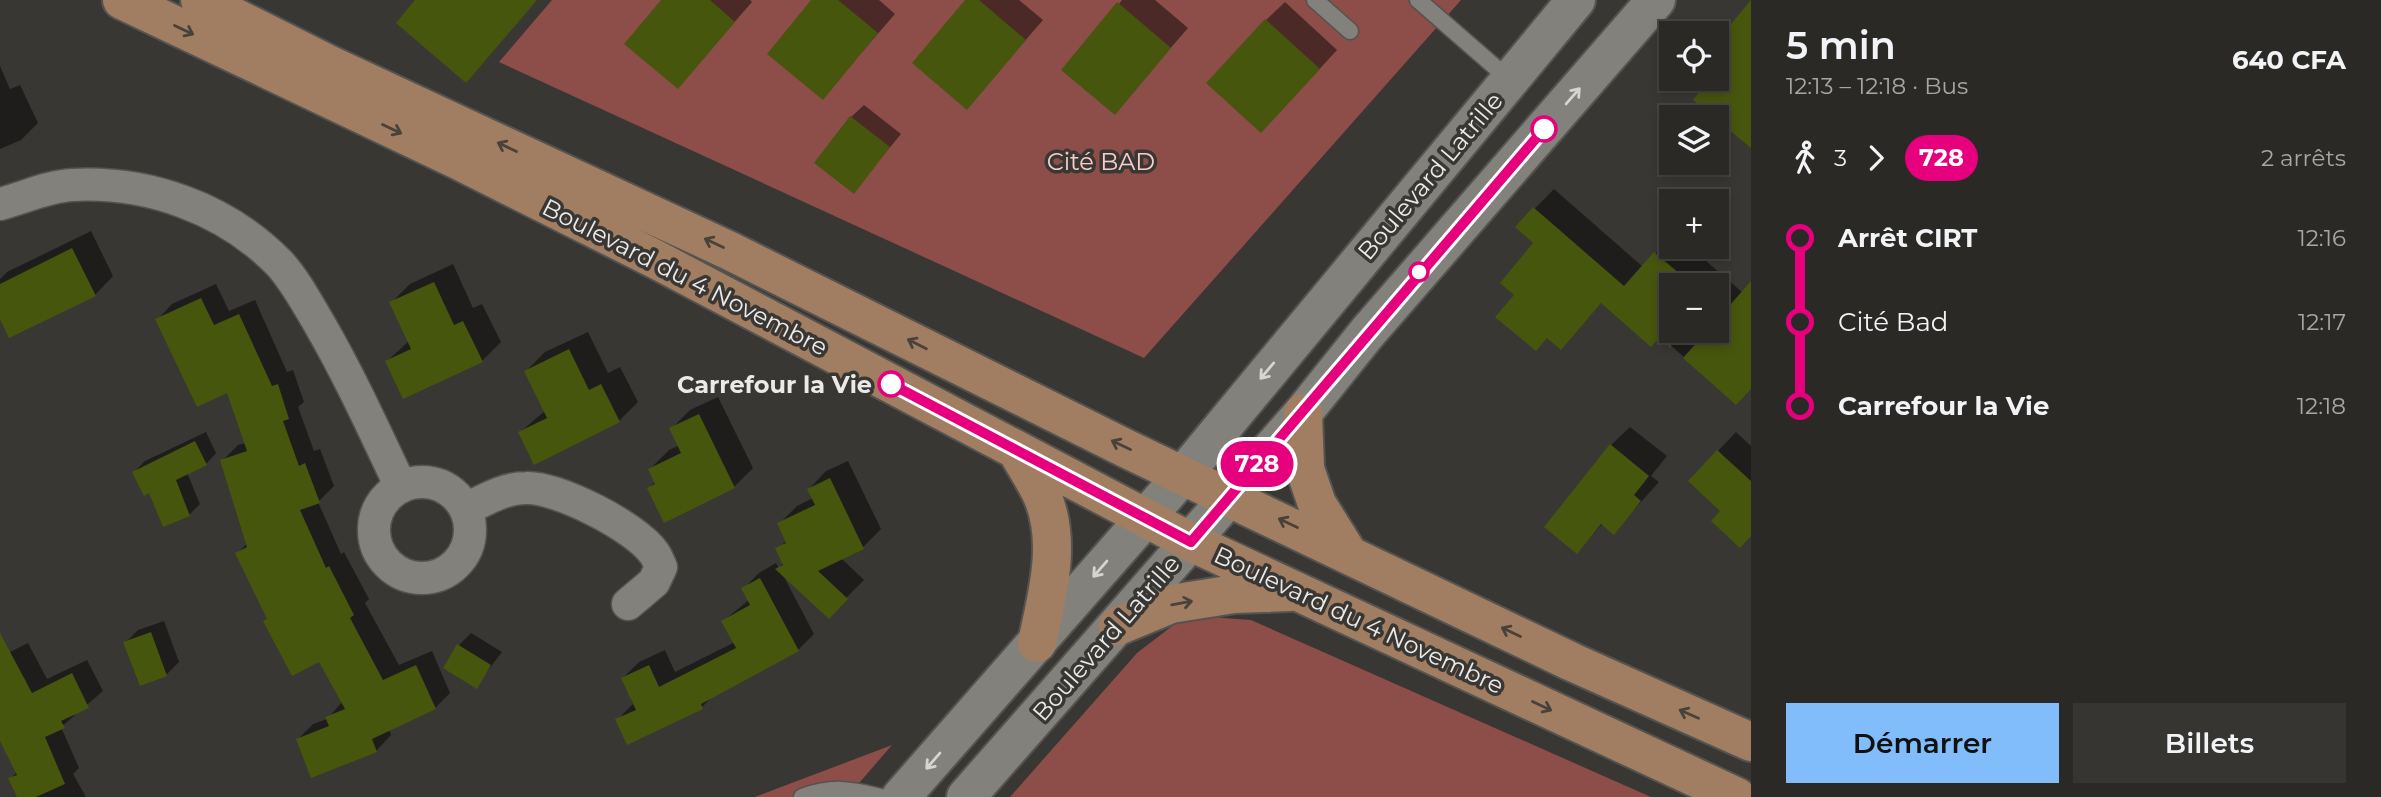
<!DOCTYPE html>
<html lang="fr">
<head>
<meta charset="utf-8">
<style>
  :root { --surface:#2b2926; --page:#373532; --text:#f1f3f6; --muted:#a6a6a7; --line:#474543; --accent:#80bdfa }
  body { margin:0; font-family:Montserrat,sans-serif; background:var(--page); color:var(--text); height:100vh; display:flex; flex-direction:column; font-size:26px; white-space:nowrap }
  * { box-sizing:border-box; margin:0 }
  p { font-size:23px; color:var(--muted) }
  .icon { flex:none; width:38px; height:38px; fill:none; stroke:currentColor; stroke-width:2; stroke-linecap:round; stroke-linejoin:round }
  .map { position:relative; flex:1; overflow:hidden }
  .sheet { display:flex; flex-direction:column; background:var(--surface); width:630px }
  .sheet>* { flex:none }
  .badge { padding:0 14px; border-radius:23px; font-size:24px; line-height:46px }
  .buttons { position:absolute; left:1659px; top:21px; display:grid; gap:14px }
  .buttons a { display:grid; place-items:center; width:70px; height:70px; border-radius:0px; background:var(--surface); box-shadow:0 4px 10px #0003,0 0 0 2px var(--line); font-size:35px }
  .map>.badge { position:absolute; translate:-50% -50%; box-shadow:0 0 0 4px #fff }
  .legs { display:flex; align-items:center; gap:10px; height:77px; padding:0 35px; font-size:23px }
  .legs p { margin-inline-start:auto }
  .summary { display:flex; align-items:center; justify-content:space-between; height:119px; padding:0 35px }
  h1 { font-size:38px; font-weight:600; line-height:52px }
  .primary-button { display:flex; gap:14px; margin-top:auto; padding:14px 35px }
  .primary-button a { flex:1; height:80px; border-radius:0px; background:var(--accent); color:#111; font-size:28px; font-weight:600; line-height:80px; text-align:center }
  .primary-button a+a { background:var(--page); color:var(--text) }
  ul { padding:0 35px; list-style:none }
  li { display:flex; align-items:center; gap:24px; height:84px; font-size:26px }
  li i { display:grid; place-items:center; width:10px; height:100%; margin:0 9px; background:currentColor }
  li i::after { content:''; width:18px; height:18px; margin:-9px; border:5px solid; border-radius:50%; background:var(--surface) }
  li p { margin-inline-start:auto }
  li:first-child i { background:linear-gradient(#0000 50%,currentColor 0) }
  li:last-child i { background:linear-gradient(currentColor 50%,#0000 0) }
  main { display:flex; flex:1; min-height:0 }
  .map>svg:first-child { display:block }
</style>
</head>
<body>
<main>
<div class="map">
<svg width="1751" height="797" viewBox="0 0 1751 797">
  <rect width="100%" height="100%" fill="#393733"/>
  <path fill="#8d4d49" d="M552,0H1461L1144,358L499,62Z
    M1210,617L1251,620L1651,797H1010L1137,653L1176,623Z
    M892,745L847,797H755Z"/>
  <path fill="#0007" fill-rule="evenodd" d="M664,0H750L752,2L678,87Z
    M813,0H879L895,14L823,97Z
    M967,0H1019L1043,20L967,107Z
    M1122,0H1155L1188,28L1114,113L1119,4Z
    M1285,2L1337,50L1280,112L1266,20Z
    M0,66L10,89L20,85L38,123L21,140L0,149Z
    M864,105L901,134L854,191L851,117Z
    M1554,189L1643,267L1671,237V247H1690L1743,293L1751,284V388L1736,403L1660,336L1602,302L1561,347L1548,336L1516,294L1535,243L1517,227ZM1671,285H1717V331H1671Z
    M91,231L113,276L95,295L0,315V279L7,272Z
    M453,264L473,308L482,304L501,342L482,361H387L409,341L391,303L410,284Z
    M216,284L229,311L255,300L287,372L293,370L304,402L298,407L314,451L320,449L334,486L318,502L341,554L344,552L369,599L365,603L399,665L432,651L450,693L435,708L389,729L391,735L376,751L298,739L313,724L327,719L343,701L320,660L268,618L237,553L248,543L222,461L238,445L246,443L228,390L157,320L172,304Z
    M588,332L608,373L620,367L638,402L619,421L520,432L546,410L526,371L545,352Z
    M718,397L753,468L734,487L664,520L649,488L656,481L650,469L669,450L680,445L671,429L690,410Z
    M1630,427L1667,456L1651,476L1659,482L1614,532L1603,523L1577,552L1611,445Z
    M206,432L216,453L206,464L187,473L200,504L189,515L150,491L134,472L145,461Z
    M1736,432L1751,446V537L1718,451Z
    M848,461L881,529L863,547L841,558L864,580L828,616L783,575L814,634L798,650L714,695L702,707L617,720L633,704L623,678L639,662L665,650L675,672L735,642L723,621L749,600L743,589L759,573L776,563L779,568L784,562L778,549L787,540L779,524L797,506L813,498L809,489L826,471Z
    M164,621L179,662L166,675L125,643L138,630Z
    M471,633L502,652L476,686L459,645Z
    M28,643L47,679L87,660L103,691L61,727L79,768L73,774L86,797H19L10,779L17,772L0,738V657Z"/>
  <path fill="#47560d" d="M415,0H537L466,83L396,23Z
    M661,0H710L735,22L678,89L624,44Z
    M811,0H838L878,33L823,100L767,54Z
    M965,0H979L1026,40L967,110L912,63Z
    M1751,0V148L1693,100L1710,79H1717V41Z
    M1117,2L1171,48L1115,115L1061,70Z
    M1265,19L1320,69L1261,133L1206,83Z
    M850,116L890,147L854,194L814,163Z
    M1533,207L1624,286L1654,252L1693,285H1671V348L1659,338L1651,347L1601,303L1561,350L1547,338L1536,351L1495,317L1514,295L1500,283L1533,243L1515,227Z
    M72,248L96,296L9,338L0,319V284Z
    M1751,281V389L1736,405L1683,358L1707,331H1717V320Z
    M434,282L454,325L463,321L483,362L403,399L385,361L411,349L389,302Z
    M201,298L214,325L239,314L272,386L278,384L289,419L283,421L299,466L305,463L320,503L300,510L326,568L329,566L354,615L350,618L383,680L416,665L436,709L372,739L377,752L311,778L296,739L329,726L325,717L345,709L319,662L292,676L263,621L267,619L235,553L247,547L220,460L247,451L227,393L197,407L155,319Z
    M569,349L589,390L601,384L620,422L534,465L518,432L547,418L524,371Z
    M699,414L735,488L664,523L647,488L655,484L648,469L681,453L669,428Z
    M195,441L207,465L176,480L190,516L163,527L149,493L144,496L132,472Z
    M1610,444L1649,476L1634,495L1641,501L1614,535L1601,524L1577,554L1544,527Z
    M1717,450L1751,481V536L1740,548L1711,521L1720,511L1688,481Z
    M830,478L864,549L818,571L848,599L829,619L775,569L783,565L775,548L786,543L777,523L815,505L807,489Z
    M760,578L799,651L701,704L703,709L627,745L615,719L636,710L621,678L649,665L659,687L736,648L721,621L750,605L741,588Z
    M151,632L167,676L140,686L123,642Z
    M0,633L32,693L72,673L89,708L61,721L65,728L45,737L65,784L36,797H17L8,778L17,775L0,741Z
    M457,644L491,665L477,689L443,668Z"/>
  <g fill="none" stroke-linecap="round" stroke-linejoin="round">
    <defs>
      <path id="lane" d="M1315,0L1350,31
        M1418,0L1510,80
        M802,797C831,786 851,789 881,797"/>
      <path id="street" d="M0,204C23,198 49,186 72,185C148,181 225,208 279,263C295,280 308,305 320,325C350,377 375,432 401,487
        M374 530a48 48 0 1 1 96 0a48 48 0 1 1-96 0Z
        M466,509C485,500 504,488 526,488C558,487 636,527 654,553C657,557 659,563 661,567L654,582L628,604"/>
      <path id="secondary" d="M901,797L1183,475L1576,0
        M966,797L1303,413L1367,333L1656,0"/>
      <path id="primary" d="M122,0L458,160L657,260L1191,542L1737,797
        M200,0L330,65L730,251L1127,449L1572,662L1751,742
        M1303,413L1305,469L1317,504L1347,552
        M1017,451C1025,465 1034,479 1041,493C1063,541 1047,595 1037,643
        M1118,626L1171,604L1234,594L1290,592"/>
    </defs>
    <use href="#lane" stroke="#555350" stroke-width="19"/>
    <use href="#street" stroke="#555350" stroke-width="35"/>
    <use href="#secondary" stroke="#555350" stroke-width="42"/>
    <use href="#primary" stroke="#555350" stroke-width="42"/>
    <use href="#lane" stroke="#83817c" stroke-width="16"/>
    <use href="#street" stroke="#83817c" stroke-width="32"/>
    <use href="#secondary" stroke="#83817c" stroke-width="38"/>
    <use href="#primary" stroke="#a17e62" stroke-width="38"/>
  </g>
  <defs><path id="oneway-shaft" d="M-6 0H5M1.5-3L5.5 0L1.5 3" fill="none" stroke-width="1.6" stroke-linecap="round" stroke-linejoin="round" transform="scale(1.75)"/></defs>
  <g stroke="#49423a">
    <use href="#oneway-shaft" transform="translate(184 30) rotate(26)"/>
    <use href="#oneway-shaft" transform="translate(392 129) rotate(25)"/>
    <use href="#oneway-shaft" transform="translate(507 147) rotate(-155)"/>
    <use href="#oneway-shaft" transform="translate(714 243) rotate(-155)"/>
    <use href="#oneway-shaft" transform="translate(917 344) rotate(-153)"/>
    <use href="#oneway-shaft" transform="translate(1121 445) rotate(-154)"/>
    <use href="#oneway-shaft" transform="translate(1288 523) rotate(-154)"/>
    <use href="#oneway-shaft" transform="translate(1182 603) rotate(-10)"/>
    <use href="#oneway-shaft" transform="translate(1511 632) rotate(-154)"/>
    <use href="#oneway-shaft" transform="translate(1542 706) rotate(25)"/>
    <use href="#oneway-shaft" transform="translate(1689 714) rotate(-156)"/>
  </g>
  <g stroke="#d6d5d2">
    <use href="#oneway-shaft" transform="translate(1573 96) rotate(-49)"/>
    <use href="#oneway-shaft" transform="translate(1267 371) rotate(130)"/>
    <use href="#oneway-shaft" transform="translate(1100 569) rotate(131)"/>
    <use href="#oneway-shaft" transform="translate(933 761) rotate(131)"/>
  </g>
  <g fill="none" stroke-linecap="round" stroke-linejoin="round">
    <defs>
      <path id="line-1" d="M891,384L1191,542L1544,129"/>
    </defs>
    <use href="#line-1" stroke="#fff" stroke-width="16"/>
    <use href="#line-1" stroke="#e6007e" stroke-width="10"/>
  </g>
  <g fill="#fff" stroke="#e6007e" stroke-width="3.5">
    <circle cx="1544" cy="129" r="12"/>
    <circle cx="1419" cy="272" r="9"/>
    <circle cx="891" cy="384" r="12"/>
  </g>
  <g text-anchor="middle" dominant-baseline="central" stroke-width="7" stroke-linejoin="round" paint-order="stroke">
    <g font-size="24" fill="#f8ccc8" stroke="#393733">
      <text x="1101" y="161">Cité BAD</text>
    </g>
    <g font-size="24" fill="#ebeae8" stroke="#393733">
      <text transform="translate(1430 176) rotate(-50)">Boulevard Latrille</text>
      <text transform="translate(685 277) rotate(27)">Boulevard du 4 Novembre</text>
      <text transform="translate(1359 620) rotate(25)">Boulevard du 4 Novembre</text>
      <text transform="translate(1106 638) rotate(-49)">Boulevard Latrille</text>
    </g>
    <g font-size="24" font-weight="bold" fill="#ebeae8" stroke="#393733" text-anchor="end">
      <text x="872" y="384">Carrefour la Vie</text>
    </g>
  </g>
</svg>
<div class="buttons">
<a><svg class="icon" aria-label="locate" viewBox="0 0 24 24"><circle cx="12" cy="12" r="6"/><path d="M12 2v4M12 18v4M2 12h4M18 12h4"/></svg></a>
<a><svg class="icon" aria-label="layers" viewBox="0 0 24 24"><path d="M12 4l9 5-9 5-9-5zM3 14l9 5 9-5"/></svg></a>
<a>+</a>
<a>−</a>
</div>
<b class="badge" style="left:1257px;top:464px;background:#e6007e;color:#fff">728</b>
</div>
<section class="sheet">
<div class="summary"><div><h1>5 min</h1><p>12:13 – 12:18 · Bus</p></div><b>640 CFA</b></div>
<div class="legs"><svg class="icon" aria-label="walk" viewBox="0 0 24 24"><circle cx="13" cy="4" r="2"/><path d="M13 8l-2 6 4 7M11 14l-3 7M7 12l3-4h3l4 4"/></svg>3<svg class="icon" aria-label="forward" viewBox="0 0 24 24"><path d="M9 5l7 7-7 7"/></svg><b class="badge" style="background:#e6007e;color:#fff">728</b><p>2 arrêts</p></div>
<ul>
<li><i style="color:#e6007e"></i><b>Arrêt CIRT</b><p>12:16</p></li>
<li><i style="color:#e6007e"></i><span>Cité Bad</span><p>12:17</p></li>
<li><i style="color:#e6007e"></i><b>Carrefour la Vie</b><p>12:18</p></li>
</ul>
<div class="primary-button"><a>Démarrer</a><a>Billets</a></div>
</section>
</main>
</body>
</html>
